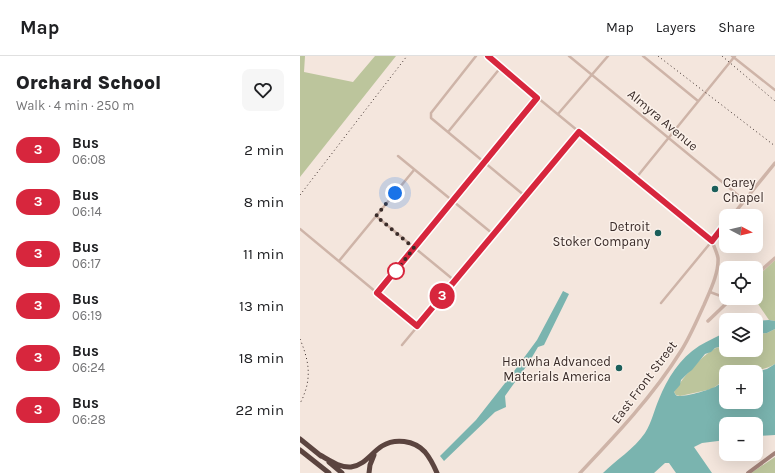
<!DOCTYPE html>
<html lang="en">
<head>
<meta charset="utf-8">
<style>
  :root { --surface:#fff; --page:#f6f6f6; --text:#202124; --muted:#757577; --line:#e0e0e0 }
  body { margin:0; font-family:Karla,sans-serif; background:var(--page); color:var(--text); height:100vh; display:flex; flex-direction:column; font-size:15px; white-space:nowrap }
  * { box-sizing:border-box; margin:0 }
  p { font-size:13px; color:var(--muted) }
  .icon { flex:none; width:22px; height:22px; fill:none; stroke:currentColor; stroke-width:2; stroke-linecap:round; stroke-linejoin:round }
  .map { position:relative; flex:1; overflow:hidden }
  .panel { display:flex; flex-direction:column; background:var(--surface); width:300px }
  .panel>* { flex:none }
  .badge { padding:0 8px; border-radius:13px; font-size:14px; line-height:26px }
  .needle { width:26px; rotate:97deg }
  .tools { position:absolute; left:419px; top:153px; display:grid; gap:8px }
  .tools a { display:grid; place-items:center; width:44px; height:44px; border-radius:8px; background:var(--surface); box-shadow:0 4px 16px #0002; font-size:20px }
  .you { position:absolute; width:20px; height:20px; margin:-10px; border:3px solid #fff; border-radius:50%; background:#1a73e8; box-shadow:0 0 0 6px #1a73e833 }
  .map>.badge { position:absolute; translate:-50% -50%; box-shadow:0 0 0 2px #fff }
  .round { display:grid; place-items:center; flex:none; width:42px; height:42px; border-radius:8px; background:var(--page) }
  .summary { display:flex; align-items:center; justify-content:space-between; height:68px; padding:0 16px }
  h1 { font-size:19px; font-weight:800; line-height:30px }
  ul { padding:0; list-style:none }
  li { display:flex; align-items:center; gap:12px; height:52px; padding:0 16px }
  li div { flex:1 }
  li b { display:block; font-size:15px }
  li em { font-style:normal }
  li .badge { min-width:44px; font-weight:700; text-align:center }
  header { display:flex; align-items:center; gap:24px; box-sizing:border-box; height:56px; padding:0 20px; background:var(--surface); border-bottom:1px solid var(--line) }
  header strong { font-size:19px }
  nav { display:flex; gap:22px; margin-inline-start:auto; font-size:14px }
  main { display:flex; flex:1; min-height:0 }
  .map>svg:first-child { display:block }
</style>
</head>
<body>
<header>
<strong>Map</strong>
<nav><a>Map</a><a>Layers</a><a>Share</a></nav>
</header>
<main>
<section class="panel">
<div class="summary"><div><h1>Orchard School</h1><p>Walk · 4 min · 250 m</p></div><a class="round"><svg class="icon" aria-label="heart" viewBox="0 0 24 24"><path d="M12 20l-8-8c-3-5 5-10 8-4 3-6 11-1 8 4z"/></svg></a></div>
<ul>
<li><span class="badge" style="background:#d7263d;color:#fff">3</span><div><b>Bus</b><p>06:08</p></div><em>2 min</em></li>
<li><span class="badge" style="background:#d7263d;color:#fff">3</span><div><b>Bus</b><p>06:14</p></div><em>8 min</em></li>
<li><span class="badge" style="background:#d7263d;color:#fff">3</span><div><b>Bus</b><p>06:17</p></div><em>11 min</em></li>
<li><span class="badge" style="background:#d7263d;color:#fff">3</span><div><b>Bus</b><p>06:19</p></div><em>13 min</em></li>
<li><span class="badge" style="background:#d7263d;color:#fff">3</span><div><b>Bus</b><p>06:24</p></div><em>18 min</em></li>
<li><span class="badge" style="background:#d7263d;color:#fff">3</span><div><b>Bus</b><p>06:28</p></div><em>22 min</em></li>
</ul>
</section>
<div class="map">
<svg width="475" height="417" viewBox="0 0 475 417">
  <rect width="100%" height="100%" fill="#f4e6dd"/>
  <path fill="#bcc59c" d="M0,0H5L4,16L53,26L75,0H96L0,121Z
    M475,204V265L469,264L454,242H456V222Z
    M475,273V308C459,317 444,316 426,316V325H423L412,333L380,340L376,339L374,336C384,320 398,303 414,293C417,291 422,291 426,289V294H456V278L467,277Z
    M475,401V417H451Z"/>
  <path fill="#7ab4af" d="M263,235L269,238L244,289L238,291L228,308L205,340L206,351L195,356L144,405L140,400L176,364L209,322L237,284Z
    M469,264L475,265V273L467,277L456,278V265Z
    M426,276V289L415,292L411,296L405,298L392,314L388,317L381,324L380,329L374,336C376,339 375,339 378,340C384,341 406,335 412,332C417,331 421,326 426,325V346H456V316H455L467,313L475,308V379L456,380V368H426V384L402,387L394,391L412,417H376L369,407H365L354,417H303C316,404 334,393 345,377C352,366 354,354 359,343C367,323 380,302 399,290C407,285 417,281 426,276Z"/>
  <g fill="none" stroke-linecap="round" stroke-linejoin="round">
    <path stroke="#ceb4a8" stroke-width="2.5" d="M176,0L131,57V62L225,140
      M187,0L412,185L361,247
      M269,0L444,144
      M343,0L398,45
      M432,0L475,34
      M258,58L308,0
      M148,76L201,11
      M98,100L193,178
      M336,122L435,0
      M76,160L155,225
      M0,173L117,270
      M39,205L114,114
      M410,236L426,242
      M77,237L237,41
      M102,289L279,76"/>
    <path stroke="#ceb4a8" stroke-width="3.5" d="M432,160L475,107
      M456,219L475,202
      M408,265L432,242
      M280,417C316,379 353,340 381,295C390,281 397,264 404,249C410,235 419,217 418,202C417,196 414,191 412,185L426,167"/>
    <path stroke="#a28279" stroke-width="4" d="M448,417L475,397"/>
    <path stroke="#5b443f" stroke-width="5" d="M0,383L21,400
      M0,394L29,417
      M20,399C29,404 40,412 51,411C65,409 71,397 82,390C95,382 114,384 125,396C130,402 134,410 137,417
      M29,406L42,417
      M69,417L70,409L74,399"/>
    <path stroke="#3a2c29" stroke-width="1" stroke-dasharray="1 3" stroke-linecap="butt" d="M358,0L475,90
      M422,0L475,45
      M0,139L107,0
      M0,283C7,300 11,315 6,333C4,338 3,343 0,347"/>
  </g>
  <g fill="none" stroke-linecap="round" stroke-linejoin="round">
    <defs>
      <path id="line" d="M188,0L237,42L77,237L117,270L279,76L412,185L426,167"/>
    </defs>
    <use href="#line" stroke="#fff" stroke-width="9"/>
    <use href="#line" stroke="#d7263d" stroke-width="6"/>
    <path stroke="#3a2c29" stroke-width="4" stroke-dasharray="0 7.2" d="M95,137L76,160L114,192L96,215"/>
  </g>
  <g fill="#1b5f5b" stroke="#fbf1ea" stroke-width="1.5">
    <circle cx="415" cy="133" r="4"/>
    <circle cx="358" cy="177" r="4"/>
    <circle cx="319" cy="312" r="4"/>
  </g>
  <circle fill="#fff" stroke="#d7263d" stroke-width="2" cx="96" cy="215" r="8"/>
  <g text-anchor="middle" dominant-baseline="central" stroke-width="3" stroke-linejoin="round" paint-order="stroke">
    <g font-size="13" fill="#3a2c29" stroke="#fbf1ea">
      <text transform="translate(363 64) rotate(40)">Almyra Avenue</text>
      <text transform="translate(344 326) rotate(-53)">East Front Street</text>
    </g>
    <g font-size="13" fill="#3a2c29" stroke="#fbf1ea" text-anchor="end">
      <text x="423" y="126" text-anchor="start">Carey<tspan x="423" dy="15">Chapel</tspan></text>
      <text x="350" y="170">Detroit<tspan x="350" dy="15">Stoker Company</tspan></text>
      <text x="311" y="305">Hanwha Advanced<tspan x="311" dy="15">Materials America</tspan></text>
    </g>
  </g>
</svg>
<div class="tools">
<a><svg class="needle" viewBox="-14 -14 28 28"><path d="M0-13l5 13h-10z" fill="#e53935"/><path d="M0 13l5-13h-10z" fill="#757577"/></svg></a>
<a><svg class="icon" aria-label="locate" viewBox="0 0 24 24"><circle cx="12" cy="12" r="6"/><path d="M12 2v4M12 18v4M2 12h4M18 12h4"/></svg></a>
<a><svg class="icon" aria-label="layers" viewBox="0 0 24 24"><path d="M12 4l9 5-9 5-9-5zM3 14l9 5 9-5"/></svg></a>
<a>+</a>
<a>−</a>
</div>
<div class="you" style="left:95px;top:137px"></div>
<b class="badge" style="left:142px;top:240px;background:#d7263d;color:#fff">3</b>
</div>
</main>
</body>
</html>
